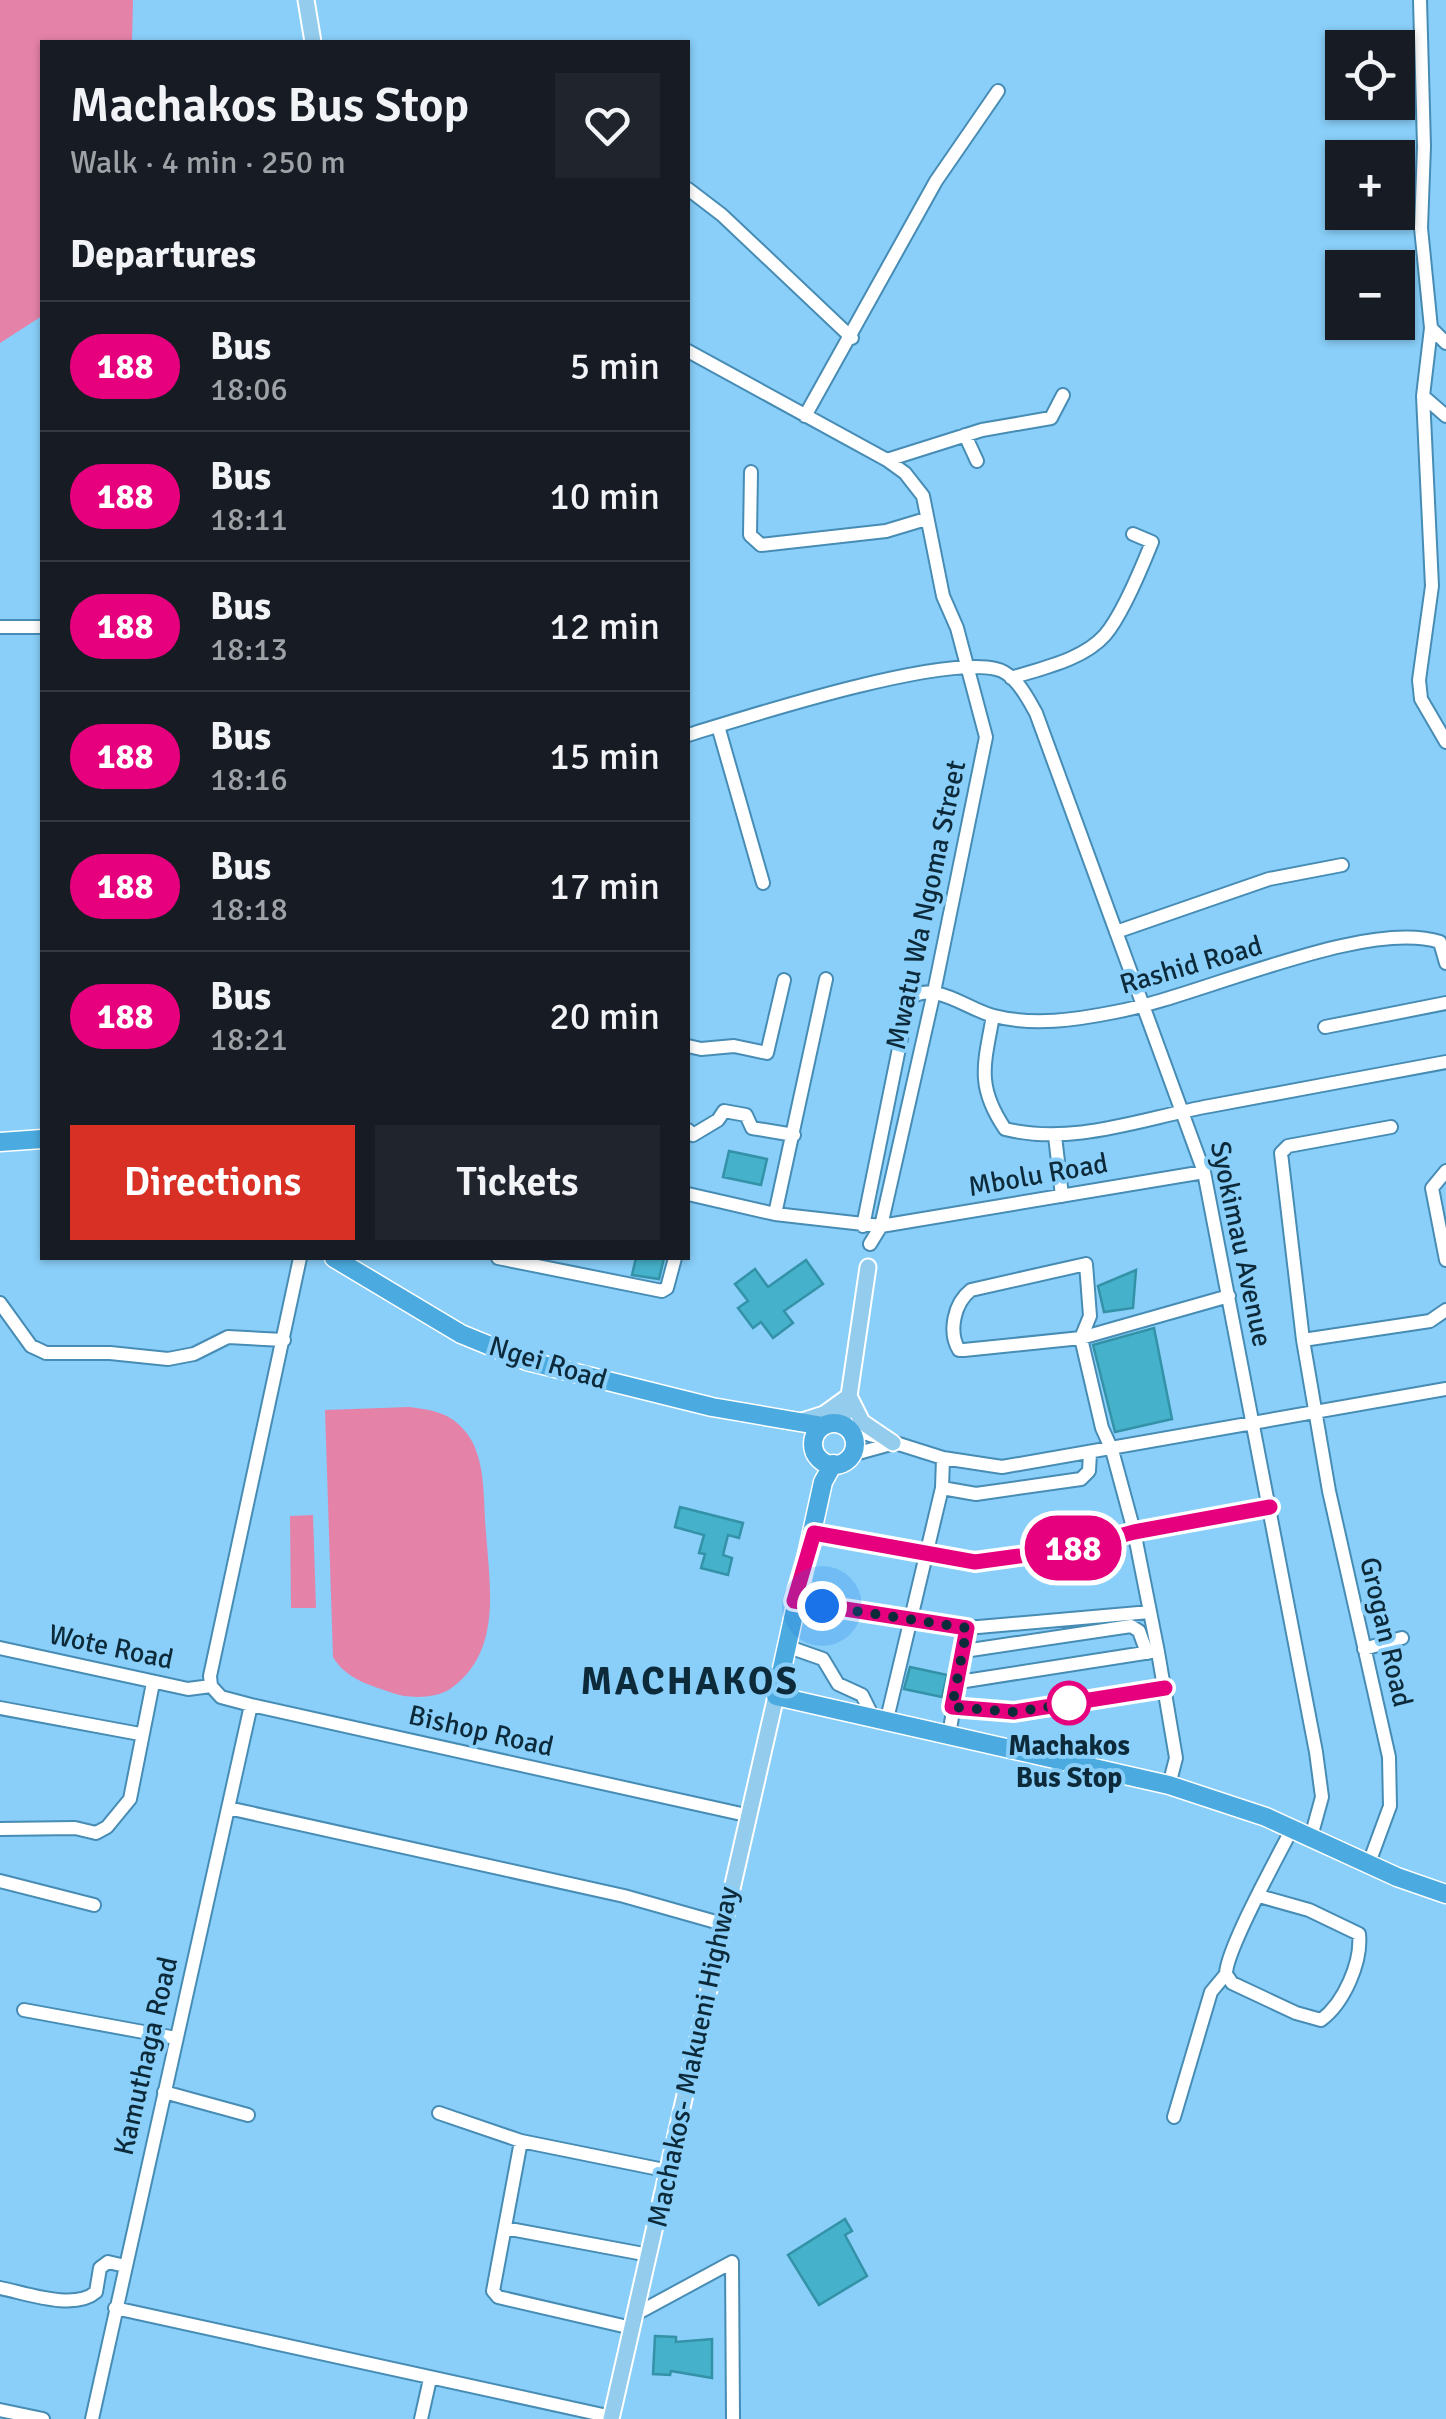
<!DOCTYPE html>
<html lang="en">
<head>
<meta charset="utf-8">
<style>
  :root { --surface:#171b24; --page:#20242c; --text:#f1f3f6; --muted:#9ea1a6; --line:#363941; --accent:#d93025 }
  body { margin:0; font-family:Signika,sans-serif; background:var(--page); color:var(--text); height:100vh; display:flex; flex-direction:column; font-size:38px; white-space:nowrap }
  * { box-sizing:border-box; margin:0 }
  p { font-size:32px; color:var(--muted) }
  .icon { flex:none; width:55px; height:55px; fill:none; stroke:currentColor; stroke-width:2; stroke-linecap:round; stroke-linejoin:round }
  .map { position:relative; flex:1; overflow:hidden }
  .sheet { position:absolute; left:40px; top:40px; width:650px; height:1220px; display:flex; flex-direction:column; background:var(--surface); border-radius:0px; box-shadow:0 2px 8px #0004 }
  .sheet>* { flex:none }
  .badge { padding:0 20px; border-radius:32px; font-size:35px; line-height:65px }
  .fabs { position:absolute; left:1325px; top:30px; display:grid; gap:20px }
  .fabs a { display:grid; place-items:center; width:90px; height:90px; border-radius:0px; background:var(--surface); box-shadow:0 2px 8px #0004; font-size:50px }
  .you { position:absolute; width:50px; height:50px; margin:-25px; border:8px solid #fff; border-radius:50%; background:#1a73e8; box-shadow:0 0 0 15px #1a73e833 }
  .map>.badge { position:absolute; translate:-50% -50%; box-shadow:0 0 0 5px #fff }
  h2 { padding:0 30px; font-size:38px; line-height:90px }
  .round { display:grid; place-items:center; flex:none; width:105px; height:105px; border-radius:0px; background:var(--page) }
  .summary { display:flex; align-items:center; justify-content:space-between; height:170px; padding:0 30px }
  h1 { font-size:48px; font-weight:600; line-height:75px }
  .primary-button { display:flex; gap:20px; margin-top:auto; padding:20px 30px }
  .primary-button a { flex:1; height:115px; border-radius:0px; background:var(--accent); color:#fff; font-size:40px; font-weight:600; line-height:115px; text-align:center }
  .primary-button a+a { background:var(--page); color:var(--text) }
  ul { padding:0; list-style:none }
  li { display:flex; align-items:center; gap:30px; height:130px; padding:0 30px; border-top:2px solid var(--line) }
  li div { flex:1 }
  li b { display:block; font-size:38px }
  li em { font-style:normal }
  li .badge { min-width:110px; font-weight:700; text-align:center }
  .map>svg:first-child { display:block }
</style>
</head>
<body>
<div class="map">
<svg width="1446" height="2419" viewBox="0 0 1446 2419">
  <rect width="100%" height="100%" fill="#89cff9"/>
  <path fill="#e582a8" d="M0,0H133L132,42H42V316L0,343Z
    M409,1407C431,1410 449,1412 464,1430C487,1455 483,1501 486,1533C490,1588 502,1653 450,1689C435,1699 407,1699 390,1692C369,1685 345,1678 333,1657L325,1410Z
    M313,1515L316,1608H291L290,1516Z"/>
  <path fill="#46b1ca" stroke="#3392a7" stroke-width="2.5" d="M729,1151L767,1159L761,1185L723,1177Z
    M636,1258H664L659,1279L632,1275Z
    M806,1260L823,1284L784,1311L793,1323L773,1338L761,1322L753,1328L738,1308L748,1301L735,1284L755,1269L768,1287Z
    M1136,1270L1133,1308L1104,1312L1098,1286Z
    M1154,1328L1172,1419L1115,1432L1093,1345Z
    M680,1507L743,1523L739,1538L728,1535L723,1555L732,1558L728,1575L701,1568L705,1554L699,1553L704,1535L675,1527Z
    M910,1667L947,1675L942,1697L904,1689Z
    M845,2219L852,2231L845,2235L867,2276L819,2305L788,2255Z
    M655,2336L676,2337V2342L712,2339V2378L671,2371L670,2375L653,2374Z"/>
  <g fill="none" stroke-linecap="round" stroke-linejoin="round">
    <defs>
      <path id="minor" d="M1420,0L1424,146L1421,228L1431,328L1423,396L1432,586L1419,680L1421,699L1446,742
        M688,189L722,215L852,338
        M1431,328L1446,343
        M688,351L887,460L905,473L923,496L943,596L957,628L986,737L934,992L881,1226L870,1244
        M1423,396L1446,416
        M805,416L936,181L998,91
        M965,435L977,461
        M887,460L982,430L1051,418L1063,395
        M751,472L750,535L761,545L886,531L926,519
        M0,627H42
        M1011,678C1042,668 1083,660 1105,635C1123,614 1142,567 1152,542L1133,534
        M718,726L763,883
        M688,735C750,716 939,655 996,669C1015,673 1027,697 1036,713L1204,1172L1316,1752L1322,1797L1311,1837
        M1116,932L1269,879L1342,865
        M993,1016C984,1065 976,1086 1005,1129C1074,1146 1143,1118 1210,1106C1289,1092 1367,1076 1446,1062
        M1325,1027L1446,1003
        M688,1046L701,1049L734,1046L767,1053L784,980
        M1391,1127L1288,1146L1281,1153L1303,1340L1430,1321L1446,1310
        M688,1130L693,1135L718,1120L724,1111L746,1115L752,1128L794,1135
        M1055,1136L1062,1196
        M1446,1171L1432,1188L1446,1260
        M688,1194L775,1214L881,1226L1204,1172
        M775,1214L826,979
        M863,1226L909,999C933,979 968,1010 994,1016C1034,1026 1075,1020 1115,1012C1199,997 1364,918 1440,942L1446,963
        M498,1258L662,1291L667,1288L675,1258
        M0,1303L31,1346L46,1353H110L168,1359L194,1354L228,1337L284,1340
        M1303,1340L1329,1491L1389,1757L1390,1806L1369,1863
        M848,1428L943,1458L1002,1467L1446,1389
        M851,1455L891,1444
        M942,1488L976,1494L1081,1479L1089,1471L1090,1453
        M814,1533L975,1563L1071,1549L1134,1531L1270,1507
        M794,1601L967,1628L949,1735
        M967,1628L1150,1612
        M786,1646L823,1659L838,1684L862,1695L873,1717
        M0,1648L188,1689L211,1686
        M1364,1649L1402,1638
        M964,1651L1131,1626L1139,1631L1147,1653
        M959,1682L1151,1652
        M211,1686L221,1697L251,1705L746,1815
        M211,1686L210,1676L300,1258
        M952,1707L1014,1712L1165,1688
        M0,1708L140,1734
        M887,1719L942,1488L943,1458
        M1169,1785L1176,1758L1158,1652L1134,1531L1112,1450L1102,1428L1081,1338L1090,1316L1086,1264L971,1290C954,1303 948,1332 959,1350H964L1081,1338L1229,1296
        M228,1808L624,1896L723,1924
        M0,1829L75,1828L96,1833L107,1827L130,1799L153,1683
        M0,1881L94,1905
        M1259,1896L1309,1910L1359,1934C1362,1962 1344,2003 1321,2020L1296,2013L1232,1983L1226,1974C1226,1950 1279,1854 1293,1827
        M24,2010L176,2038
        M164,2092L248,2115
        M439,2113L521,2141L669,2171
        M1174,2117L1211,1992L1226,1974
        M521,2141L493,2291L498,2297L632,2328
        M505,2228L649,2255
        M0,2288C26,2293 74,2311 96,2292L100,2268L108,2262L125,2266
        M115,2308L612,2417
        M636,2314L732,2262L733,2419
        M0,2410L43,2419
        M92,2419L251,1705
        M421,2419L430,2379"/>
      <path id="major" d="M306,0L313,42
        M799,1422L824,1414L849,1396L862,1422L893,1443
        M841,1425L849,1396L868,1267
        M611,2419L776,1696"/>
      <path id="highway" d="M0,1142L42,1139
        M334,1258L461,1334L527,1361L712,1407L823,1426
        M813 1444a21 21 0 1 1 42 0a21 21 0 1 1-42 0Z
        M833,1464L823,1482L776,1696L1169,1785L1266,1817L1397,1877L1446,1894"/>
    </defs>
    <use href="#minor" stroke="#478cb4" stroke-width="16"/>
    <use href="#major" stroke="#fff" stroke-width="19"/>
    <use href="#highway" stroke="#fff" stroke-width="21"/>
    <use href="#minor" stroke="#fff" stroke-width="12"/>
    <use href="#major" stroke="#93ccec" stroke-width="15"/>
    <use href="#highway" stroke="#4baadf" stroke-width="18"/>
  </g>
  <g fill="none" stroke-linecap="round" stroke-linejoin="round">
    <defs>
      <path id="line" d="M1165,1688L1014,1712L952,1707L967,1628L794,1601L814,1533L975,1562L1071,1549L1134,1532L1270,1507"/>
    </defs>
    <use href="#line" stroke="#fff" stroke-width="22"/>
    <use href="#line" stroke="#e6007e" stroke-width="15"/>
    <path stroke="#0c2a3a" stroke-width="10" stroke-dasharray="0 18" d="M822,1606L967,1628L952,1707L1014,1712L1086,1701L1069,1703"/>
  </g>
  <circle fill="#fff" stroke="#e6007e" stroke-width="5" cx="1069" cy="1703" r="20"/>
  <g text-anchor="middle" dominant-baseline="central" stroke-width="8" stroke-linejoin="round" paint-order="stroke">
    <g font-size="28" fill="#0c2a3a" stroke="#89cff9">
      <text transform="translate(926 905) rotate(-78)">Mwatu Wa Ngoma Street</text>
      <text transform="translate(1191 965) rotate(-16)">Rashid Road</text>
      <text transform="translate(1038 1175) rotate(-10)">Mbolu Road</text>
      <text transform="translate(1241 1244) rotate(78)">Syokimau Avenue</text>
      <text transform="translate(548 1363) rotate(17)">Ngei Road</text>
      <text transform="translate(1386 1632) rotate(77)">Grogan Road</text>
      <text transform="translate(111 1647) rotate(12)">Wote Road</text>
      <text transform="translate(481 1731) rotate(13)">Bishop Road</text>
      <text transform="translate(146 2056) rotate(-77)">Kamuthaga Road</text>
      <text transform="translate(693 2057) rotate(-78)">Machakos- Makueni Highway</text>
    </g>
    <g font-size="28" font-weight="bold" fill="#0c2a3a" stroke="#89cff9">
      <text x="1069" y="1746">Machakos<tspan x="1069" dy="32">Bus Stop</tspan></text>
    </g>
    <g font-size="38" font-weight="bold" letter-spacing="2.5" fill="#0c2a3a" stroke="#89cff9">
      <text x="690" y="1681">MACHAKOS</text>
    </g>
  </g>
</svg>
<div class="fabs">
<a><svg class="icon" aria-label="locate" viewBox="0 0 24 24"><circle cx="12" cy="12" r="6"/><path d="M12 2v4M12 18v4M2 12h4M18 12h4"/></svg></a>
<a>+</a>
<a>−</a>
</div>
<div class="you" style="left:822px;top:1606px"></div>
<b class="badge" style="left:1073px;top:1548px;background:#e6007e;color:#fff">188</b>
<section class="sheet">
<div class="summary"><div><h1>Machakos Bus Stop</h1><p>Walk · 4 min · 250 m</p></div><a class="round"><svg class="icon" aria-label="heart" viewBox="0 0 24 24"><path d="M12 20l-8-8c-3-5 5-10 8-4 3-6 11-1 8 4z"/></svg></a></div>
<h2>Departures</h2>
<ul>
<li><span class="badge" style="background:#e6007e;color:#fff">188</span><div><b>Bus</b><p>18:06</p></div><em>5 min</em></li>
<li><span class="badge" style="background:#e6007e;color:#fff">188</span><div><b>Bus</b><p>18:11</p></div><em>10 min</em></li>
<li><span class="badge" style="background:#e6007e;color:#fff">188</span><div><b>Bus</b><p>18:13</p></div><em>12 min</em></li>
<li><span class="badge" style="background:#e6007e;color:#fff">188</span><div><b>Bus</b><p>18:16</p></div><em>15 min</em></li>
<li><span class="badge" style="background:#e6007e;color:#fff">188</span><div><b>Bus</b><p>18:18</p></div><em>17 min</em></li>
<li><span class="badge" style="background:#e6007e;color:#fff">188</span><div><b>Bus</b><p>18:21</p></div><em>20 min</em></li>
</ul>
<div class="primary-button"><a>Directions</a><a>Tickets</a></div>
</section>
</div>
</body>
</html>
